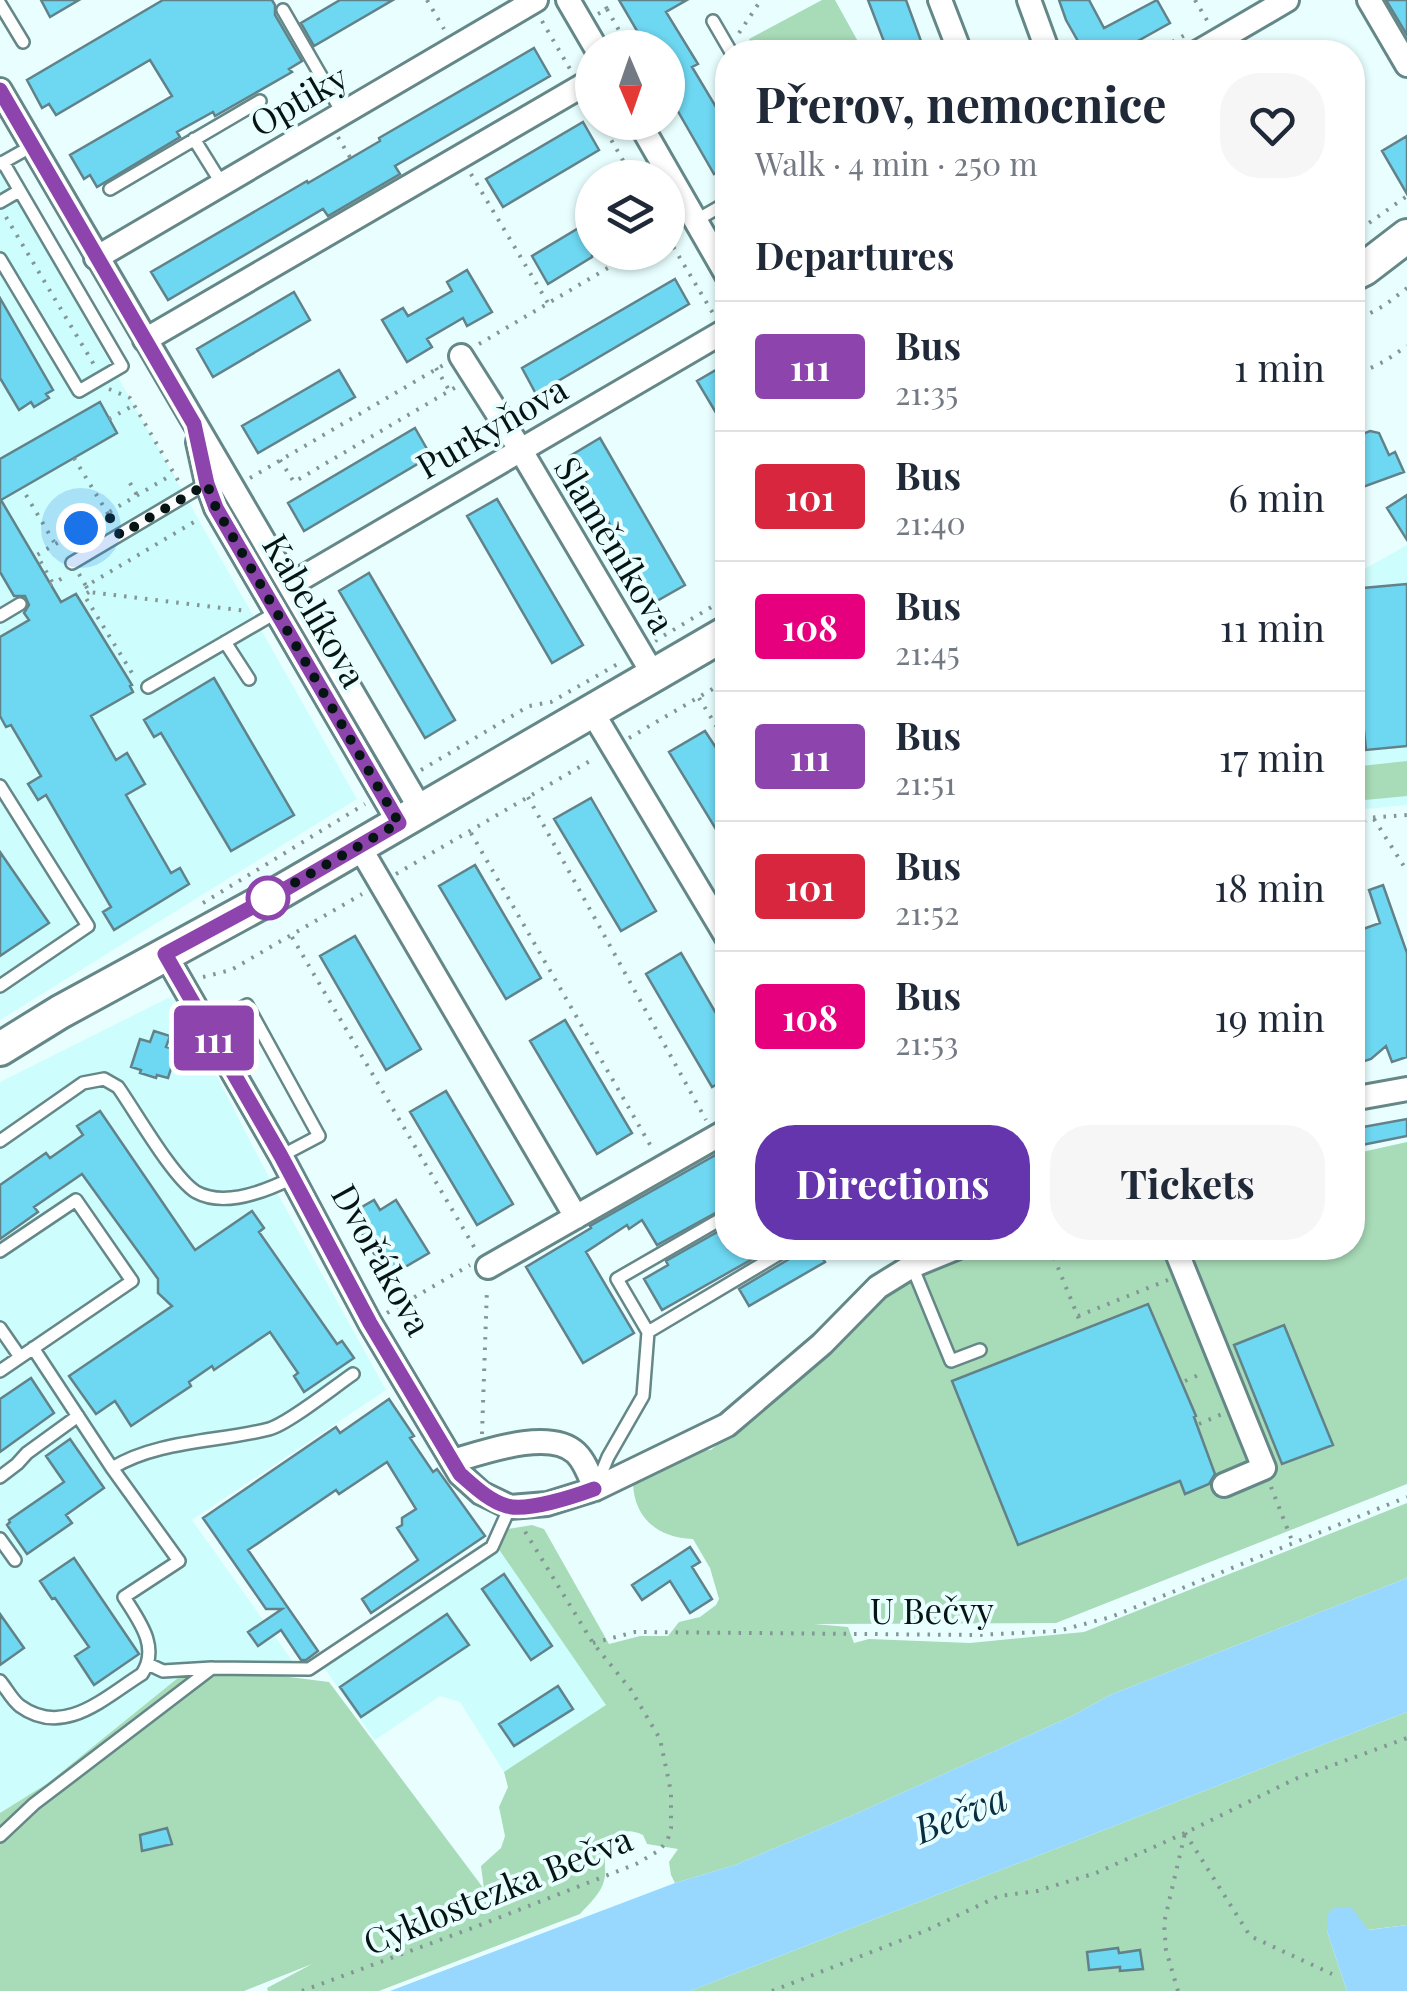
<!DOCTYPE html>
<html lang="en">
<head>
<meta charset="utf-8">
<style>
  :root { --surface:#fff; --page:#f6f6f7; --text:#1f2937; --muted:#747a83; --line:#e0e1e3; --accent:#6535ad }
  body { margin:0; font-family:"Playfair Display",serif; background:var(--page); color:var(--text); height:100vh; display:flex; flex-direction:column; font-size:38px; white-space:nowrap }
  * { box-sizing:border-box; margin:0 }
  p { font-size:32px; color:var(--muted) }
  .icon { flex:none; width:55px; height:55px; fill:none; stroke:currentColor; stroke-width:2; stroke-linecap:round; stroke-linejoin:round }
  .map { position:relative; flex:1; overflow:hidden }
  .drawer { position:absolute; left:715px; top:40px; width:650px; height:1220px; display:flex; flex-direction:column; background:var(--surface); border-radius:40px; box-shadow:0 2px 8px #0004 }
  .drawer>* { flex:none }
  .badge { padding:0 20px; border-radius:8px; font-size:35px; line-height:65px }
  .needle { width:65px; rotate:178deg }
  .fabs { position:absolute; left:575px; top:30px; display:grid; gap:20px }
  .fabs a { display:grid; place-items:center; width:110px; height:110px; border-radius:50%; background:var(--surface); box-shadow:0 2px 8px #0004; font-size:50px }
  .you { position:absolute; width:50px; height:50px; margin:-25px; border:8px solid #fff; border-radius:50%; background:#1a73e8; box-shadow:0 0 0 15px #1a73e833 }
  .map>.badge { position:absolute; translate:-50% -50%; box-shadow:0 0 0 5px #fff }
  h2 { padding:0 40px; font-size:38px; line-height:90px }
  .round { display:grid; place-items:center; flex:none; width:105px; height:105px; border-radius:40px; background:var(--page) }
  .head { display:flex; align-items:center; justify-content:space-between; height:170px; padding:0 40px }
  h1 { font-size:48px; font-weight:700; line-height:75px }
  .button { display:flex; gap:20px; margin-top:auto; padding:20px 40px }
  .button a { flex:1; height:115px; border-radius:40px; background:var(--accent); color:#fff; font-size:40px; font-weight:700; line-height:115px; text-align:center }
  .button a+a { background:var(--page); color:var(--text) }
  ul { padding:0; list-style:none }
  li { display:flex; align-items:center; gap:30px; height:130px; padding:0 40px; border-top:2px solid var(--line) }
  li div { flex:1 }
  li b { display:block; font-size:38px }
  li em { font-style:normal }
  li .badge { min-width:110px; font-weight:700; text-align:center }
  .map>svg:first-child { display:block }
</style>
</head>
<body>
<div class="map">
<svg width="1407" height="1991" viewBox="0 0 1407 1991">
  <rect width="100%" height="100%" fill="#e9ffff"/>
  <path fill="#cdfdfc" d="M0,169L357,799L0,1020Z
    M1407,545V805L1365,809L1359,763L1365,761L1359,708H1353L1352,576Z
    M168,998L178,1001L274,1187L386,1390L192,1520L293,1662L194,1665L48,1783L0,1813V1082Z
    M498,1548L607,1705L504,1772L460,1702L440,1696L375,1740L322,1665Z"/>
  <path fill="#a8dbb8" d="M822,0H835L861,47L850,52H756L749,39Z
    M1407,761V796L1365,800L1361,766Z
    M1407,1142V1484L1056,1623L814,1624L848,1627L854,1643L869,1639L970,1643L1084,1632L1407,1503V1578L1110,1695L1072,1716L853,1815L735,1865L675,1883L671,1875L669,1862L678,1849L647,1844L643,1835C626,1827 621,1833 607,1842C604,1852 605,1858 605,1868C607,1888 593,1900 580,1914L379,1991H268L267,1988L312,1964L244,1991H0V1813L48,1783L194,1665L329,1682L484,1889L481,1866L501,1848L505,1836L499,1807L508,1787L504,1772L606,1705L498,1548L508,1529L532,1525L544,1529L609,1644L640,1636H668L679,1622L700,1617L716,1605L719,1599L710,1568L693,1539C658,1538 634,1518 633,1483L691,1451L711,1450L881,1301L928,1272L985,1248H1352L1353,1154Z
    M1407,1712V1925L1367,1930L1327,1931L1347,1991H690Z"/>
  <path fill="#99d8fe" d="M1407,1578V1712L690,1991H390L675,1883L735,1865L853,1815L1072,1716L1110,1695Z
    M1336,1907L1352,1908L1368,1930L1407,1925V1991H1347L1327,1931V1914Z"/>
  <path fill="#6ed8f2" stroke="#62828a" stroke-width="2.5" d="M41,0H79L50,17Z
    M163,0H272L275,5V15L302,61L289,69L292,72L215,116L213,112L177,132L180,137L97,187L90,175L84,179L70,155L172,96L150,60L56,115L49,104L42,108L27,80Z
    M340,0H393L314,46L301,23Z
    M619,0H687L666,12L698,64L692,67L728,127V166L714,174L668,94V48H647Z
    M868,0H906L925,52H888Z
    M1059,0H1089L1104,28L1157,0L1170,23L1118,52H1063L1079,43L1066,20Z
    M1386,0H1407V35Z
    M534,48L550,76L395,166L400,174L328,216L323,209L168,300L151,272L307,181L308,183L380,141L379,138Z
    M583,122L599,150L503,207L486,179Z
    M1407,136V194L1382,151Z
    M592,220V257L548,284L532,256Z
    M467,270L492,312L467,326L463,318L427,339L432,347L407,362L382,320L403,308L408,316L452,291L447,282Z
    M675,279L689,304L536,394L522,368Z
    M294,292L310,320L213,377L197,349Z
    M0,298L53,390L46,394L49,398L34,407L31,402L19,410L0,378Z
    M728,363V433L697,381Z
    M339,370L355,397L258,453L242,426Z
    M100,402L117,433L1,500L61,602L76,594L132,685L130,686L133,692L91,716L116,760L127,753L145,784L126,795L171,873L180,868L189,884L114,930L103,912L111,907L46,795L38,800L28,784L41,776L11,725L6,727L0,716V637L29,620L24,613L29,605L25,596H14L0,572V459Z
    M415,428L431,456L304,531L288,503Z
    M1370,431L1379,433L1389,455L1395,452L1404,472L1363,487L1352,461V438Z
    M600,438L685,585L655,602L570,456Z
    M1407,495V540L1387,508Z
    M497,499L583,645L552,663L467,516Z
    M369,573L455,720L425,738L339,591Z
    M1407,584V746L1366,750L1361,703L1352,704V589Z
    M214,678L294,815L231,851L161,733L154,737L144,720Z
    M705,731L728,766V849L669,752Z
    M591,798L656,911L621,931L554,819Z
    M0,852L49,923L0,956Z
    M475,865L541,978L506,999L439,886Z
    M1383,885L1407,953V1057L1392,1062L1386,1046L1371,1059L1352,1065V933L1380,923L1369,890Z
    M355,936L421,1049L386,1070L320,956Z
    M681,953L728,1034V1078L712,1087L646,974Z
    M565,1020L632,1133L597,1154L530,1041Z
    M154,1031L170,1036L166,1047L177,1050L168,1078L157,1075L156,1078L140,1073L141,1070L131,1067L140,1039L150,1042Z
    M446,1091L513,1204L477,1225L410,1112Z
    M100,1111L195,1250L252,1211L264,1228L259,1232L337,1344L342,1341L354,1358L304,1392L294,1376L298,1373L270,1332L214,1370L212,1366L189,1382L191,1386L131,1426L115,1401L96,1414L69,1376L172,1306L158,1293V1279L82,1174L34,1207L38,1212L0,1239V1185L46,1153L50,1158L83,1135L77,1126Z
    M1407,1119V1136L1352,1147V1129Z
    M728,1148V1206L657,1245L642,1220L629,1229L627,1225L586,1252L634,1333L583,1363L526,1267L591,1228L590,1226Z
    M374,1200L380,1210L396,1200L429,1253L388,1277L356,1224L361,1221L355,1211Z
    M728,1226V1248H772L662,1310L644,1279L668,1265L666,1261Z
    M798,1248H816L825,1262L749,1306L739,1289L794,1256Z
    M1148,1304L1196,1416L1194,1417L1215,1474L1209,1484L1185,1494L1180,1481L1018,1545L952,1381Z
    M1284,1325L1333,1445L1282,1464L1234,1345Z
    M31,1378L54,1413L0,1452V1399Z
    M389,1399L414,1436L410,1438L433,1472L437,1469L485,1536L371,1613L362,1599L418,1560L397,1528L402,1525V1518L416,1509L387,1462L339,1494L336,1490L248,1550L318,1651L306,1660H301L281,1630L258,1646L248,1632L282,1609H266L203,1518L336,1427L340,1433Z
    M70,1439L104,1488L66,1515L72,1523L27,1554L7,1525L10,1522L9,1520L64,1482L46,1456Z
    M690,1547L700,1562L692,1567L712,1599L690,1613L670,1581L642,1600L632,1585Z
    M74,1558L139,1654L94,1685L75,1656L89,1647L55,1598L52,1599L40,1581Z
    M504,1574L552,1646L531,1660L482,1589Z
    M0,1614L24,1648L0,1665Z
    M447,1614L469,1645L361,1717L340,1687Z
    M558,1686L573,1709L514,1746L499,1724Z
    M167,1828L172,1844L142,1851L140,1835Z
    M1118,1948L1119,1953L1140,1950L1143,1969L1120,1971V1967L1089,1970L1087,1952Z"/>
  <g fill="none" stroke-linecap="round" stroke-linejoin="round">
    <defs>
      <path id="lane" d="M0,4L23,42
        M283,10L343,114
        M713,21L731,52
        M194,139L222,184
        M0,164L32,146
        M110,189L260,101
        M0,202L19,191
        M695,221L728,202
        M0,259L79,391L122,366L3,162
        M72,563L207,483
        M0,616L20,604
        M225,642L249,679
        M148,687L277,612
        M0,786L88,926L0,986
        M207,1026L247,1005L319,1136L281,1156
        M0,1141L83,1083L104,1079L118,1087C135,1111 173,1178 196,1192C225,1208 266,1191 292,1178
        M0,1251L76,1200L132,1281L0,1371
        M912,1266L951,1361L980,1350
        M0,1328L20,1357
        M648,1332L617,1279L728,1215
        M112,1468C158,1440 218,1442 269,1429C288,1424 334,1387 353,1374
        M0,1477L17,1464L27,1453L78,1416
        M596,1486L608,1457L643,1396L648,1332L789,1248
        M0,1539L15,1560
        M148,1664L163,1671L212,1668L309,1669L492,1547L510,1507
        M0,1681C6,1688 12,1700 20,1706C64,1738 105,1697 142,1674C160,1647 139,1621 124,1597L179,1561L112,1468L33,1348
        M0,1836L34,1804L212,1668"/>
      <path id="street" d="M568,0L596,48
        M940,0L960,52
        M1029,0L1048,52
        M1369,0L1407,65
        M1198,52L1287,0
        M0,90L421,810
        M639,122L728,277
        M96,258L536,0
        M145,340L592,80
        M461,356L520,449L653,674
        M198,442L207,483L216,508L399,823
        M290,585L728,329
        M591,710L728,939
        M359,846L576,1217
        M165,954L281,1156L370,1323L460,1474L481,1493L510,1507L547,1504L595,1489L727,1425L822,1344L878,1287L912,1266L956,1248
        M1352,1099L1407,1089
        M1175,1248L1264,1468L1224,1485
        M488,1267L728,1130
        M453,1461C484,1452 550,1428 576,1453C586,1463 590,1477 595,1489"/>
      <path id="secondary" d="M1352,275L1364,269L1407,236
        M0,1049L60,1012L282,891L728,632"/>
    </defs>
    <use href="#lane" stroke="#658787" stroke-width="16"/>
    <use href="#street" stroke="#658787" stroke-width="28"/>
    <use href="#secondary" stroke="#658787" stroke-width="38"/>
    <path stroke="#839695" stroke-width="4" stroke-dasharray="2.5 8" stroke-linecap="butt" d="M427,0L444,29
      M1195,0L1208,22
      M607,9L629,48
      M598,14L607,9L602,0
      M542,21L570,69
      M739,33L761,0
      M1154,52L1185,35
      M601,122L633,178
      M338,137L351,159
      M471,174L548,303
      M6,217L96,368
      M668,234L677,229
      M1352,235L1407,196
      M668,238L714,315
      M1352,323L1385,305L1407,288
      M479,344L635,252
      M436,368L449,390
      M1352,377L1385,361L1407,346
      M109,389L130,398L179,482
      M109,419L134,405
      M74,458L113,522
      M280,460L294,482L456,387
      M250,478L445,364
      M130,483L137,495
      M26,495L54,542
      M79,574L86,586L199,519
      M52,582L37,555L173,474
      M50,585L68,575
      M86,586L89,592L247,611
      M89,592L84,595L132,673
      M655,641L728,597
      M699,698L728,745
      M629,738L728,680
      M421,770L529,706L551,702L623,661
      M528,797L706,1120
      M1352,819L1407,815
      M1374,819L1407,871
      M471,833L653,1150
      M1352,837L1366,821
      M396,874L595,758
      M203,903L365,804
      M292,937L477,1252
      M203,977L231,970L362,894
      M1050,1248L1081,1324
      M387,1313L470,1265
      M1078,1316L1168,1280
      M1185,1381L1203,1373
      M1199,1424L1222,1414
      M482,1434L487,1288
      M1271,1487L1293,1543
      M593,1643L635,1632L978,1635L1058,1631L1111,1617L1407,1497
      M1185,1833L1250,1936L1332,1974
      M302,1991L475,1927L636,1864L660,1850L668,1839L671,1828V1792L660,1739L631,1690L593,1643L521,1525
      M772,1991L925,1931L999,1896L1037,1891L1096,1873L1185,1833L1295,1779L1407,1738
      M1178,1991L1166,1950L1164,1923L1185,1833"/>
    <use href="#lane" stroke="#fff" stroke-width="11"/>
    <use href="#street" stroke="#fff" stroke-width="22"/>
    <use href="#secondary" stroke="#fff" stroke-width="32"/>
  </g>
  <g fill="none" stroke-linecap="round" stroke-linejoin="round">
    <defs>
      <path id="line" d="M0,90L194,424L207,484L216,508L399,823L282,891L165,954L281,1156L370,1323L460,1474C474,1486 489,1501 507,1506C527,1512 575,1496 594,1489"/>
    </defs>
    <use href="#line" stroke="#fff" stroke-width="22"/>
    <use href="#line" stroke="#8e44ad" stroke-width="15"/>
    <path stroke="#061413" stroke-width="10" stroke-dasharray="0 18" d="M81,528L107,513L120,535L207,484L216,508L399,823L268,898"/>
  </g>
  <circle fill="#fff" stroke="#8e44ad" stroke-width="5" cx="268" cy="898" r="20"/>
  <g text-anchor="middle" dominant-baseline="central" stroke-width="8" stroke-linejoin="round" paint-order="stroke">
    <g font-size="35" fill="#061413" stroke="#e9ffff">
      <text transform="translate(298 99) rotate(-30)">Optiky</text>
      <text transform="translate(491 426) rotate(-30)">Purkyňova</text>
      <text transform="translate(616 544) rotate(59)">Slaměníkova</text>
      <text transform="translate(316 610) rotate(60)">Kabelíkova</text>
      <text transform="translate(383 1259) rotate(61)">Dvořákova</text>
      <text x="932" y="1609">U Bečvy</text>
      <text transform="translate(497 1889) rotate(-22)">Cyklostezka Bečva</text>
    </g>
    <g font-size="38" font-style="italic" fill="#092e41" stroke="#e9ffff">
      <text transform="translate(960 1812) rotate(-22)">Bečva</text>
    </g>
  </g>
</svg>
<div class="fabs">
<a><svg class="needle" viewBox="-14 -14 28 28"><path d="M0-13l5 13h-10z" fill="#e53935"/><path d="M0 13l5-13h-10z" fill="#747a83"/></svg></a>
<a><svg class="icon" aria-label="layers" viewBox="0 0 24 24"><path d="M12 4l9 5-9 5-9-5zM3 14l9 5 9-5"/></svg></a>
</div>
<div class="you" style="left:81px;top:528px"></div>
<b class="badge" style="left:214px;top:1038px;background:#8e44ad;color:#fff">111</b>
<section class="drawer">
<div class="head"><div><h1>Přerov, nemocnice</h1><p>Walk · 4 min · 250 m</p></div><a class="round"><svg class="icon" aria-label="heart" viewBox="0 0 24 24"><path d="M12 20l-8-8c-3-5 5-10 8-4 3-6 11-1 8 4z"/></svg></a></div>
<h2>Departures</h2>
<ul>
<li><span class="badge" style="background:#8e44ad;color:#fff">111</span><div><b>Bus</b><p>21:35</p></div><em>1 min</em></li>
<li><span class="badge" style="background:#d7263d;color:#fff">101</span><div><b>Bus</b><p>21:40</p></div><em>6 min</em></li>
<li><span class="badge" style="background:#e6007e;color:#fff">108</span><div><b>Bus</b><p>21:45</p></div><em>11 min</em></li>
<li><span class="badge" style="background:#8e44ad;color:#fff">111</span><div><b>Bus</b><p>21:51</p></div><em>17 min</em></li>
<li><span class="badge" style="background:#d7263d;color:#fff">101</span><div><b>Bus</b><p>21:52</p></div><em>18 min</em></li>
<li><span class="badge" style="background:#e6007e;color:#fff">108</span><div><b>Bus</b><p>21:53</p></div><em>19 min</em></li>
</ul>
<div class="button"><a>Directions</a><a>Tickets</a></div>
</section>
</div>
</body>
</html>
